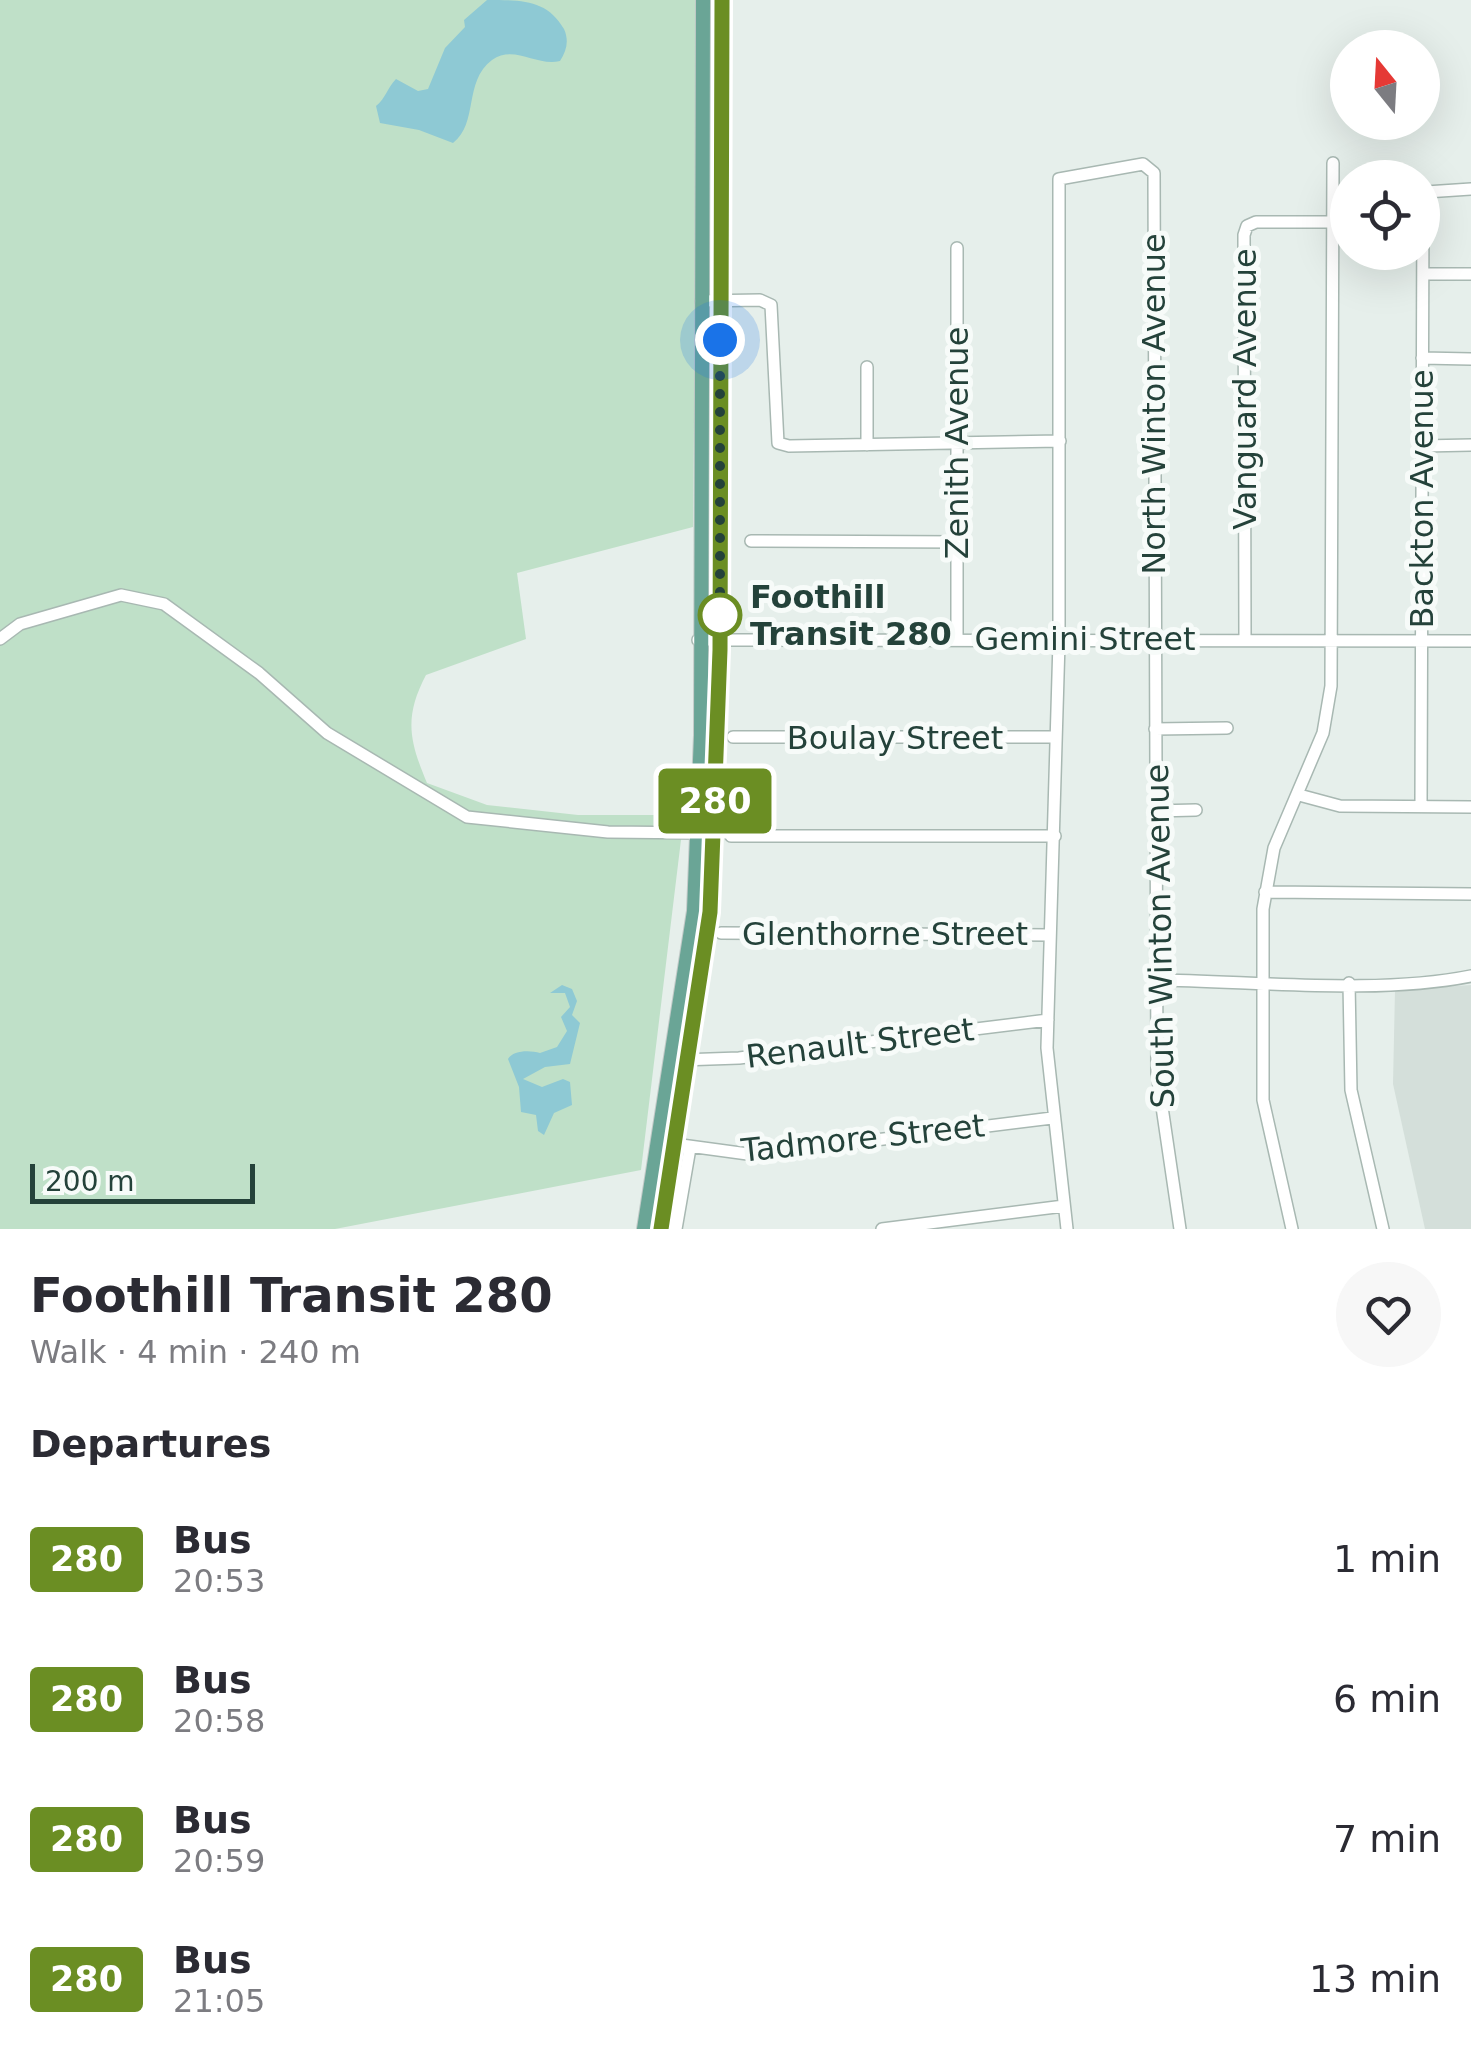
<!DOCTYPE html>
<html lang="en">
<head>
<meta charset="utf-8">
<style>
  :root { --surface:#fff; --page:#f7f7f7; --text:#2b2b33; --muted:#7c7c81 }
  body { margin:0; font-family:"DejaVu Sans",sans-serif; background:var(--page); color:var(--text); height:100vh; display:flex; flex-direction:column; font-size:38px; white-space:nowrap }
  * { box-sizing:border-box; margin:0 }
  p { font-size:32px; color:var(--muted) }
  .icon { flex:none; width:55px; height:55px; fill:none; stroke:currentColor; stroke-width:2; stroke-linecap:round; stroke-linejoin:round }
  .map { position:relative; height:1229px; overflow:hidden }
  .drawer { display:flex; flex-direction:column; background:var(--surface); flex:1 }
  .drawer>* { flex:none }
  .badge { padding:0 20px; border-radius:8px; font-size:35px; line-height:65px }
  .needle { width:65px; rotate:342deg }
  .tools { position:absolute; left:1330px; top:30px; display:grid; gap:20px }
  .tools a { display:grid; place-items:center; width:110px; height:110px; border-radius:50%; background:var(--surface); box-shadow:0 10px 40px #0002; font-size:50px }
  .scale { position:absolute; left:30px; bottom:25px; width:225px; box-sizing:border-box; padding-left:10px; border:5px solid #24423a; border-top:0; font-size:28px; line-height:35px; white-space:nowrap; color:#24423a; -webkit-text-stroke:8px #f7fbf9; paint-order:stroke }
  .you { position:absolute; width:50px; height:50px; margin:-25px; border:8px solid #fff; border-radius:50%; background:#1a73e8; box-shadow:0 0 0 15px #1a73e833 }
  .map>.badge { position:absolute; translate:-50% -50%; box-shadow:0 0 0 5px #fff }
  h2 { padding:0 30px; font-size:38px; line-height:90px }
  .round { display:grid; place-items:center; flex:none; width:105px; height:105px; border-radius:52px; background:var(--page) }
  .summary { display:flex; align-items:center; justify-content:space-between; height:170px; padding:0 30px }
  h1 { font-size:48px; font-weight:700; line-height:75px }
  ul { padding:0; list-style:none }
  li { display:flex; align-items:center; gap:30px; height:140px; padding:0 30px }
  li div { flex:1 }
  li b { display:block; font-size:38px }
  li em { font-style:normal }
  li .badge { min-width:110px; font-weight:700; text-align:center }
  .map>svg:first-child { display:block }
</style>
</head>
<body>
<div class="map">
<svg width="1471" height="1229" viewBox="0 0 1471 1229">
  <rect width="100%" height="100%" fill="#e6efeb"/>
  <path fill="#d4dfda" d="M1471,985V1229H1425L1393,1084L1395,990Z"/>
  <path fill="#bfe0c8" d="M0,0H698L693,527L517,573L526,639L426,675C404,717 409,740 427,783L487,805L578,815H684L641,1170L335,1229H0Z"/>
  <path fill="#8ec9d4" d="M487,0C523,0 547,0 564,29C569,40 567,50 560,61C537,67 514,44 492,60C463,82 479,123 453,143L419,130L380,123L376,106C386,98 387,88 396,79L418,91L428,89L445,48L465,27L464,20Z
    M562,985L572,989L577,1001L572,1015L580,1023L570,1064L545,1067L523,1079L542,1087L563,1079L570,1082L572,1105L554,1113L544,1135L538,1131L536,1115L521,1112L519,1087L508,1059C513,1050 530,1050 540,1053L557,1047L567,1031L561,1017L570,1007L565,993H550Z"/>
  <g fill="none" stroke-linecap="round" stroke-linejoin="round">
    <defs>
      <path id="minor" d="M957,248V639
        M1424,274H1471
        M701,301L760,300L771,305L778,443L789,446L1060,441
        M1422,358L1471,359
        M867,445V367
        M1423,446L1471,445
        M751,541L958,542
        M0,639L20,624L121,595L164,604L259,673L327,733L467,817L608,832L704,833
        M1245,639L1244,235L1247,226L1256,222H1333
        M698,640L1471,641
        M1155,729L1227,728
        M733,737H1056
        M1299,795L1340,806L1471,807
        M1421,806L1423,201L1426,192L1471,189
        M1155,811L1196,810
        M731,836H1055
        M1265,892L1471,894
        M721,933L1049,935
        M1155,980C1253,981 1377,995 1471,976
        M1349,983L1351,1090L1383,1229
        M681,1060L739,1058L1048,1020
        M674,1144L755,1155L1052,1118
        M676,1229L690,1148
        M882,1229L1064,1206
        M1067,1229L1047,1048L1059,642V179L1143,164L1154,173L1157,1073L1180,1229
        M1292,1229L1263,1100V909L1274,848L1323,733L1331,686L1333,163"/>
      <path id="major" d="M644,1229L694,911L701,735L703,0
        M661,1229L710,912L720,640L722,0"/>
    </defs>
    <use href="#minor" stroke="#a8b8b2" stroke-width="14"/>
    <use href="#major" stroke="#c2cac8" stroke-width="16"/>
    <use href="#minor" stroke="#fff" stroke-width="11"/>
    <use href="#major" stroke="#6aa596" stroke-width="14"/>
  </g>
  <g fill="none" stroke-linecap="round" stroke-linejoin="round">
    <defs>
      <path id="line" d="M661,1229L710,912L720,650L722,0"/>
    </defs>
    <use href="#line" stroke="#fff" stroke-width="22"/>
    <use href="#line" stroke="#6b8e23" stroke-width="15"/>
    <path stroke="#24423a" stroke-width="10" stroke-dasharray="0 18" d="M720,340V615"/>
  </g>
  <circle fill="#fff" stroke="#6b8e23" stroke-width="5" cx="720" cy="615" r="20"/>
  <g text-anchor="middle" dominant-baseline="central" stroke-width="10" stroke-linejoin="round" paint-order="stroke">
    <g font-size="32" fill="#24423a" stroke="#f7fbf9">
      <text transform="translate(1245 389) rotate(-90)">Vanguard Avenue</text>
      <text transform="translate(1154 404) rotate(-90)">North Winton Avenue</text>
      <text transform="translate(957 443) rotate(-90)">Zenith Avenue</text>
      <text transform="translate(1422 499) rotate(-90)">Backton Avenue</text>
      <text x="1085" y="639">Gemini Street</text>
      <text x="895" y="738">Boulay Street</text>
      <text x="885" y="934">Glenthorne Street</text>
      <text transform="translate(1160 936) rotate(-91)">South Winton Avenue</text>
      <text transform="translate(860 1043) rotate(-7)">Renault Street</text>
      <text transform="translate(863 1138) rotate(-6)">Tadmore Street</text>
    </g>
    <g font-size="32" font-weight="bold" fill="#24423a" stroke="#f7fbf9" text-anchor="start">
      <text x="750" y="597">Foothill<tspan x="750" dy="37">Transit 280</tspan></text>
    </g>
  </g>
</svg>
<div class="tools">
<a><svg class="needle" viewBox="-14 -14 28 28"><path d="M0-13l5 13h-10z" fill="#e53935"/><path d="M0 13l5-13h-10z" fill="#7c7c81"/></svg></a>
<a><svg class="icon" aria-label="locate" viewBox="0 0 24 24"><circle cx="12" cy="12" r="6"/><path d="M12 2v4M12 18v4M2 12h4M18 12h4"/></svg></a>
</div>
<div class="scale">200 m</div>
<div class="you" style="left:720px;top:340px"></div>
<b class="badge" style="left:715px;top:801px;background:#6b8e23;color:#fff">280</b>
</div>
<section class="drawer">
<div class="summary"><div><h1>Foothill Transit 280</h1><p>Walk · 4 min · 240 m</p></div><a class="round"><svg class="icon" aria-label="heart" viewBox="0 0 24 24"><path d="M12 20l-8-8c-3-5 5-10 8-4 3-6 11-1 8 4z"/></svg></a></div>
<h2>Departures</h2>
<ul>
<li><span class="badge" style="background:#6b8e23;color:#fff">280</span><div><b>Bus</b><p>20:53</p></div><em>1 min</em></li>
<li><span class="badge" style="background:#6b8e23;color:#fff">280</span><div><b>Bus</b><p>20:58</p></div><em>6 min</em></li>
<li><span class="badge" style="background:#6b8e23;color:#fff">280</span><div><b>Bus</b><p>20:59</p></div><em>7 min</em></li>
<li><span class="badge" style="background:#6b8e23;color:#fff">280</span><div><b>Bus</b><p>21:05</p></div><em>13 min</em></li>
</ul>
</section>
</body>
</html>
